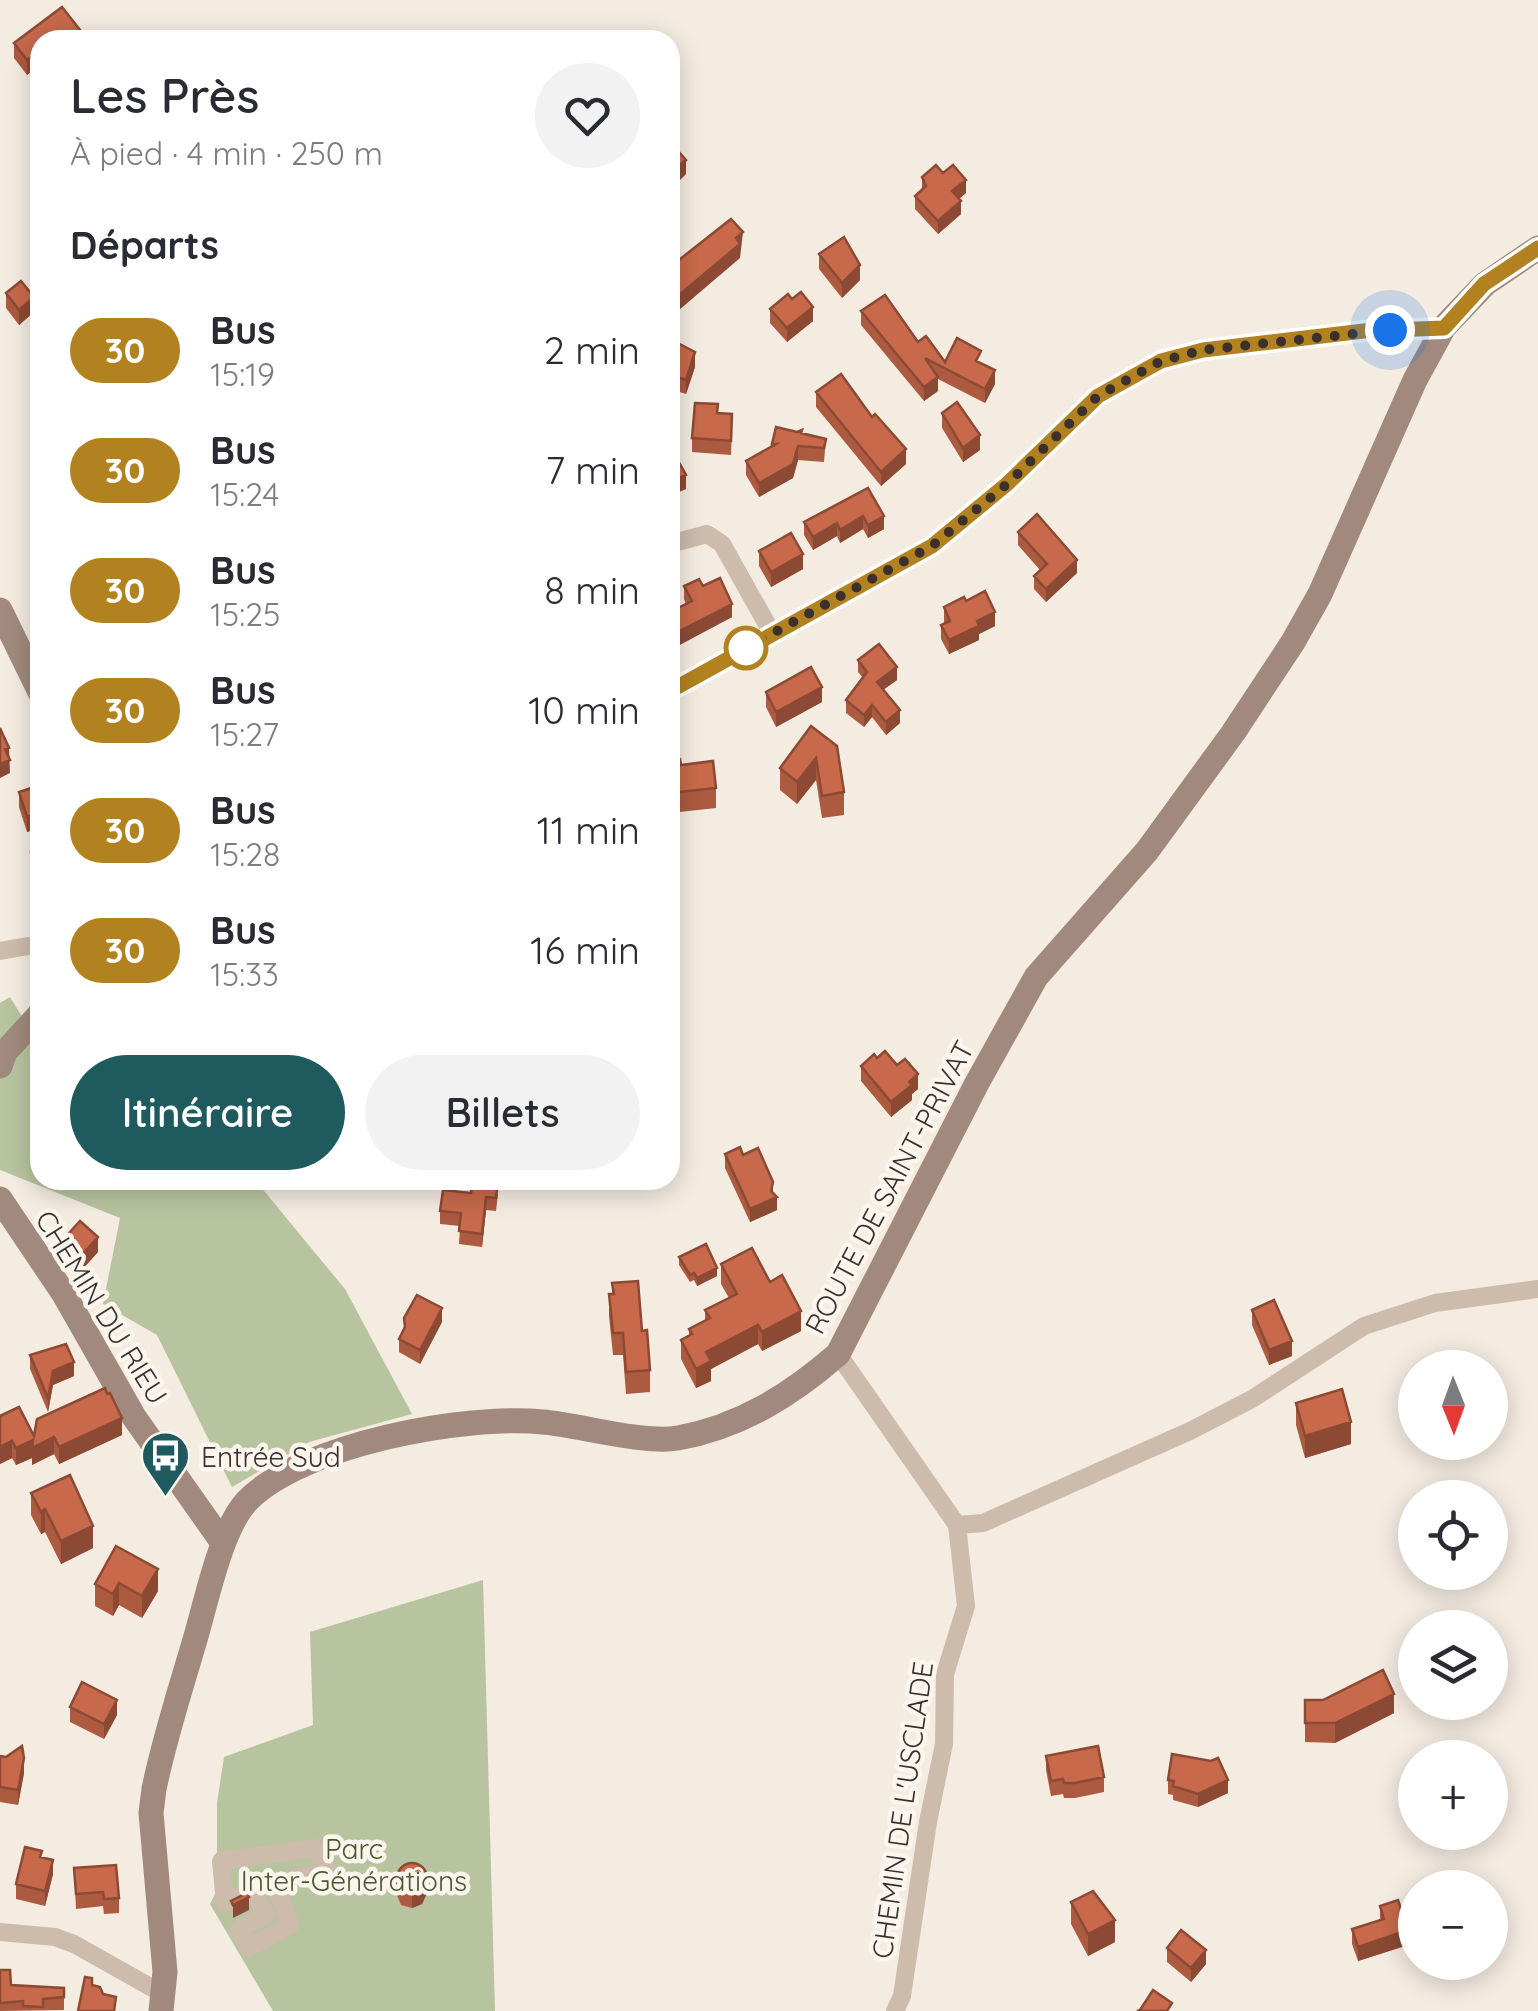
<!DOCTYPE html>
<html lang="fr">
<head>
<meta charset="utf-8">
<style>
  :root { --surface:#fff; --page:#f2f2f3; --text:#2b2b33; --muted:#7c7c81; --accent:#1f5a5e }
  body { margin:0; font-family:Quicksand,sans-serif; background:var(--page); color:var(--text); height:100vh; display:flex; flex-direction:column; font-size:38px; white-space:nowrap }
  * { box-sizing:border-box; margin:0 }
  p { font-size:32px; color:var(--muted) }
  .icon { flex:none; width:55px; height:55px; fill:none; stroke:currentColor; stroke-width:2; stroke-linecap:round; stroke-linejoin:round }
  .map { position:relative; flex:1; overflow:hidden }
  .details { position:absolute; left:30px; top:30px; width:650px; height:1160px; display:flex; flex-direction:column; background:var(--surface); border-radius:30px; box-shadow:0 5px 25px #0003 }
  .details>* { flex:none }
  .badge { padding:0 20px; border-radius:32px; font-size:35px; line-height:65px }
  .needle { width:65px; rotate:179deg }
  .buttons { position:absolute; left:1398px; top:1350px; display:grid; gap:20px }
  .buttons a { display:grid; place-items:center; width:110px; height:110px; border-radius:50%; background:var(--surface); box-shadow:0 5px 25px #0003; font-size:50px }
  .you { position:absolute; width:50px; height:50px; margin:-25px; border:8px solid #fff; border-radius:50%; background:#1a73e8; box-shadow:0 0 0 15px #1a73e833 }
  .map>.badge { position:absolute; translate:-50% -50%; box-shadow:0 0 0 5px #fff }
  h2 { padding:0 40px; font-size:38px; line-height:90px }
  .round { display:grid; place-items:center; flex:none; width:105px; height:105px; border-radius:52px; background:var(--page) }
  .summary { display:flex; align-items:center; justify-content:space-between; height:170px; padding:0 40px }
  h1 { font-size:48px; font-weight:600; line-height:75px }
  .action { display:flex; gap:20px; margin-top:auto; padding:20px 40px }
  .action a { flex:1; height:115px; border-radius:60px; background:var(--accent); color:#fff; font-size:40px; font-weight:600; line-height:115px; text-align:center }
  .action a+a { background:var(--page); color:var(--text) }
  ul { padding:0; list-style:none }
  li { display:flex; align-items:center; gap:30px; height:120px; padding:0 40px }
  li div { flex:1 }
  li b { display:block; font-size:38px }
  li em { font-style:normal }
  li .badge { min-width:110px; font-weight:700; text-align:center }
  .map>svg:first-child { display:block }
</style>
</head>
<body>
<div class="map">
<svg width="1538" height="2011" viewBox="0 0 1538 2011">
  <rect width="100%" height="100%" fill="#f4ebe1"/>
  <path fill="#b8c4a0" d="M10,997L40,1046V1180H255L345,1289L412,1414L309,1442L232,1487L157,1335L103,1304L120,1218L0,1170V1003Z
    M483,1580L495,2011H273L210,1904L217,1890V1803L224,1757L313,1725L310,1632Z"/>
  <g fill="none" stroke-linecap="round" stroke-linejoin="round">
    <path stroke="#cdbbac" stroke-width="18" d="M670,544L707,534L722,544L772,633
      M670,691L933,546L1007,484L1098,396L1161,361L1203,350L1363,331L1444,327
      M0,951L40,944
      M838,1354L957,1525L966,1606L945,1674L944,1744L928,1822L902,1996L895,2011
      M957,1525L983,1523L1190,1431L1252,1399L1364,1326L1435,1303L1538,1289
      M315,1848L329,1873L274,1881L290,1925L249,1948L239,1929L266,1915L252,1889L225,1903L221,1861Z
      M0,1932L55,1937L74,1944L163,1994"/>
    <path stroke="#a18a7d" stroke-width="25" d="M0,610L40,692
      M0,1066L5,1052L40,1014
      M0,1199L64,1294L134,1417L223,1543
      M161,2011L165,1972L151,1813L154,1789C164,1740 180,1691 194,1643C206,1604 220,1530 247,1501C302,1444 466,1414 543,1422C579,1425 644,1444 678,1438C740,1427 791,1395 838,1354L977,1083L1036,977L1147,851L1233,733L1293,642L1320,594L1415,380L1444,327L1485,284L1538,248"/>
  </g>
  <path fill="#ac5a40" d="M62,7L84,35V40H40V65L27,75L14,58V43Z
    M922,177L966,193L959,199L961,214L938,234L915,209V196L922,189Z
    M819,254L860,280L842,298L819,269Z
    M6,293L34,312L19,325L6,308Z
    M770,309L813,321L787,342L770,323Z
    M861,311L918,342L945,362L981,363L995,384L985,403L938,379V391L924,401L861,325Z
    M670,350L695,367L686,394L670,389Z
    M816,392L906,464L881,486L816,407Z
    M718,413L732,428L731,455L692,452V438Z
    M942,413L980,450L963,462L942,428Z
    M776,427L826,439L824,462L798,460L793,478L759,497L746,475V461L772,446Z
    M868,488L884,529L868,538L863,529L840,543L837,536L813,550L804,535V522Z
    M1018,532L1077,573L1046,602L1034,589V576L1040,570L1018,545Z
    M759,551L803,569L771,587L759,566Z
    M684,586H703L732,617L670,650V612L686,604L684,599Z
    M966,601L995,626L979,634V640L949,654L941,639V625L944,623V607Z
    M858,660L897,680L883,690L900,723L886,735L872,717L864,727L846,713V700L863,678L858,672Z
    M766,692L822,702L776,727L766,707Z
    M811,726L844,792V815L822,818L816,780L797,804L780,790V768Z
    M670,760L681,765L716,788V808L670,813Z
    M40,785V827L27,832L19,807V792Z
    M40,851V890L34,891L31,852Z
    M861,1066L918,1089L912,1094V1100L891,1117L861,1081Z
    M725,1154L743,1155L773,1193L777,1210L750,1222L725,1168Z
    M471,1193L498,1194L496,1211L486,1210L482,1247L459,1244L460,1226L440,1224V1211Z
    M61,1242L98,1252L79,1273L61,1257Z
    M679,1257L717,1276L697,1286L694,1280L690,1282L679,1265Z
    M721,1264L770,1282L801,1331L762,1351L758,1344L711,1369V1381L696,1388L681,1359V1340L689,1336V1329L705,1321V1310L729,1298L721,1284Z
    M612,1283L642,1331L650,1370V1392L626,1394L623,1355H613L609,1316V1294H612Z
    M1252,1310L1292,1356L1269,1365L1252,1325Z
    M442,1322L420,1364L399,1352V1339Z
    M30,1355L74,1376L53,1385L48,1412L30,1369Z
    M1296,1403L1351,1444L1305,1458L1296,1425Z
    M0,1416L34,1436L122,1435L59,1464L54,1454L32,1465V1458L16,1465L12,1458L0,1464Z
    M31,1493L93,1548L61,1564L45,1532L41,1534L31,1515Z
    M116,1546L158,1591L142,1618L119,1605L113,1616L95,1606V1584Z
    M1305,1700L1394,1713L1335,1743L1305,1742Z
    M70,1707L117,1715L104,1739L70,1722Z
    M0,1756L24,1773L18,1805L0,1802Z
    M1046,1756L1104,1777V1792L1075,1798H1064L1063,1794L1051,1796L1046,1770Z
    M1168,1780L1228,1793L1198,1807L1173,1800V1795L1168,1794Z
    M42,1857L53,1874L45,1906L16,1899V1884Z
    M74,1868L119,1898V1913L104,1914L103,1906L76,1909Z
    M396,1878L427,1893L422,1904L412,1908L401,1905L396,1893Z
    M1071,1902L1115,1942L1088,1956L1071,1924Z
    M1380,1906L1408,1945L1358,1961L1352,1944V1929L1380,1920Z
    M1167,1948L1206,1964L1191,1982L1167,1962Z
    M0,1970L11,1985L64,1988V2010L0,2011Z"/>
  <path fill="#8c4a34" d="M40,50V65L27,75V60Z
    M686,160V174L679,181V189L670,196V182L675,169Z
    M966,180V193L952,204V191Z
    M961,201V214L938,234V221Z
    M743,232L740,258L672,316V301Z
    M860,265V280L842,298V283Z
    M34,297V312L19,325V310Z
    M813,307V321L787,342V328Z
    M695,352V367L686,394V380Z
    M995,370V384L985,403V389Z
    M938,377V391L924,401V387Z
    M980,435V450L963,462V448Z
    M798,446V460L793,478L759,497V483Z
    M906,449V464L881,486V472Z
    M686,475V489L670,496V482Z
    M863,516V529L840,543V530Z
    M884,516V529L868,538V525Z
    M837,523V536L813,550V537Z
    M803,554V569L771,587V572Z
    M1077,560V573L1046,602V589Z
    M732,604V617L670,650V636Z
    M995,612V626L979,634V640L949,654V640L977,621Z
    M897,667V680L877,694V682Z
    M822,687V702L776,727V712Z
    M872,705V717L864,727V715Z
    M900,710V723L886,735V722Z
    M9,748L10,773L0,778V764L5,749Z
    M816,758V780L797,804V782Z
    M40,813V827L27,832V817Z
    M918,1074V1089L912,1094V1100L891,1117V1102Z
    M773,1182V1195L777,1197V1210L750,1222V1209L771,1191Z
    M486,1197V1210L482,1247V1234Z
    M98,1237V1252L79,1273V1258Z
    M717,1268V1276L697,1286V1278Z
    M442,1308V1322L420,1364V1350Z
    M801,1311V1331L762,1351V1332Z
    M758,1325V1344L711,1369V1381L696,1388V1369L706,1352Z
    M1292,1341V1356L1269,1365V1350Z
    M74,1362V1376L53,1385L48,1412V1398L53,1371Z
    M122,1418V1435L59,1464V1447Z
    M1351,1422V1444L1305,1458V1436Z
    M54,1437V1454L32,1465V1458L16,1465V1448L33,1440Z
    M12,1441V1458L0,1464V1447Z
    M45,1509V1532L41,1534V1512Z
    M93,1526V1548L61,1564V1541Z
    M158,1569V1591L142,1618V1596Z
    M119,1583V1605L113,1616V1594Z
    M1394,1694V1713L1335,1743V1723Z
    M117,1700V1715L104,1739V1724Z
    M24,1758V1773L18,1805V1790Z
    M1228,1780V1793L1198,1807V1794Z
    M53,1860V1874L45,1906V1891Z
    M427,1878V1893L422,1904L412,1908V1894Z
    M249,1897V1910L233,1918V1905Z
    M1115,1920V1942L1088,1956V1934Z
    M1408,1930V1945L1358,1961V1947Z
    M1206,1950V1964L1191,1982V1968Z"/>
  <path fill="#c8694b" stroke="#8c4a34" stroke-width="2.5" d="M62,7L84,35L77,40H40V50L27,60L14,43Z
    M672,144L686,160L675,169L679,174L670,182V146Z
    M936,165L943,173L953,165L966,180L952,191L961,201L938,221L915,196L926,186L922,177Z
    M731,219L743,232L736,238L740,244L672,301L670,299V267Z
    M844,237L860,265L842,283L819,254Z
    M21,281L34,297L19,310L6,293Z
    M801,292L813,307L787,328L770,309L788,294L792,299Z
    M885,295L918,342L926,336L945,362L957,338L981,351L976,361L995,370L985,389L925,358L938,377L924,387L861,311Z
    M674,341L695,352L686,380L670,375V350Z
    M841,374L872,417L875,414L906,449L881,472L816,392Z
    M957,402L980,435L963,448L942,413Z
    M695,403L718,404L717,413L732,414L731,441L692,438Z
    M776,427L797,432L802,430L801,433L826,439L824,448L798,446L793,464L759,483L746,461L776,444H772Z
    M671,448L686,475L670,482V449Z
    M868,488L884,516L868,525L863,516L840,530L837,523L813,537L804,522Z
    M1037,514L1077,560L1046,589L1034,576L1047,564L1018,532Z
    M791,533L803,554L771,572L759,551Z
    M720,578L732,604L670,636V612L692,601L684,586L699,579L703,586Z
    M985,591L995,612L977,621L979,626L949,640L941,625L950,621L944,607L964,597L966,601Z
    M879,644L897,667L877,682L900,710L886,722L872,705L864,715L846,700L867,672L858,660Z
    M811,667L822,687L776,712L766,692Z
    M811,726L837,746L844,792L822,796L816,758L797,782L780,768Z
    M0,728L9,748L5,749L10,760L0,764Z
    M680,759L681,765L713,761L716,788L670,793V760Z
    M40,785V813L27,817L19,792Z
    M40,851V875L34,876L31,852Z
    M885,1051L897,1065L905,1059L918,1074L909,1082L912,1085L891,1102L861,1066L874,1054L877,1058Z
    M740,1147L743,1155L758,1148L773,1182L771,1191L777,1197L750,1209L725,1154Z
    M473,1180L498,1181L496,1198L486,1197L482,1234L459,1231L461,1213L440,1211L443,1190L471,1193Z
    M80,1221L98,1237L79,1258L61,1242Z
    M706,1244L717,1268L697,1278L694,1273L690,1275L679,1257Z
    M752,1248L770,1282L782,1275L801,1311L762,1332L758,1325L706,1352L711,1361L696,1369L681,1340L692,1334L689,1329L710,1318L705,1310L737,1294L721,1264Z
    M638,1281L642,1331L647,1330L650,1370L626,1372L623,1333H613L609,1294H614L612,1283Z
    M417,1295L442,1308L420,1350L399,1339L405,1327L404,1318Z
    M1274,1300L1292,1341L1269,1350L1252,1310Z
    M66,1344L74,1362L53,1371L48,1398L30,1355Z
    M105,1388L107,1394L110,1393L122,1418L59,1447L54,1437L32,1448L33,1440L16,1448L12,1441L0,1447V1416L19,1407L34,1436L37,1419Z
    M1342,1389L1351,1422L1305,1436L1296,1403Z
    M70,1475L93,1526L61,1541L45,1509L41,1512L31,1493Z
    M116,1546L158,1569L142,1596L119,1583L113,1594L95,1584Z
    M1383,1670L1394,1694L1335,1723H1305V1700H1323Z
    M82,1682L117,1700L104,1724L70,1707Z
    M22,1746L24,1758L18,1790L0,1787V1756L6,1757Z
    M1098,1746L1104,1777L1075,1783H1064L1063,1779L1051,1781L1046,1756Z
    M1172,1754L1211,1761L1218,1758L1228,1780L1198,1794L1173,1786L1174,1781L1168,1780Z
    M25,1847L42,1851L40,1857L53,1860L45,1891L16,1884Z
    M397 1878a15 15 0 1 1 30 0a15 15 0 1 1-30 0Z
    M116,1865L119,1898L104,1899L103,1892L76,1894L74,1868Z
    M1093,1891L1115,1920L1088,1934L1071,1902Z
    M247,1893L249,1897L233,1905L231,1901Z
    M1398,1900L1408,1930L1358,1947L1352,1929L1384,1919L1380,1906Z
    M1181,1930L1206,1950L1191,1968L1167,1948Z
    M0,1970H10L11,1985L64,1988V1997L43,1999V2007L23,2006V2001L0,2003Z
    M85,1977L92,1978V1985L100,1987L103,1994L116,1997L114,2011H78Z
    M1153,1990L1172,2003L1167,2011H1137L1140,2010Z"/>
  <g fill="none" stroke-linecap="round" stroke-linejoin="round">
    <defs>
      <path id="line" d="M670,691L932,546L1007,484L1098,396L1161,361L1203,350L1364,331L1444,328L1484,284L1538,248"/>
    </defs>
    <use href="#line" stroke="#fff" stroke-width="22"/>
    <use href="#line" stroke="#b28220" stroke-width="15"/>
    <path stroke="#3b302b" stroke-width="10" stroke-dasharray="0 18" d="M746,648L932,546L1007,484L1098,396L1161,361L1203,350L1390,330"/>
  </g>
  <defs>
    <symbol id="bus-pin" viewBox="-11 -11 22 30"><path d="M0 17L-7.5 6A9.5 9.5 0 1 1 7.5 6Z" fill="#1f5a5e" stroke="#fbf5ee"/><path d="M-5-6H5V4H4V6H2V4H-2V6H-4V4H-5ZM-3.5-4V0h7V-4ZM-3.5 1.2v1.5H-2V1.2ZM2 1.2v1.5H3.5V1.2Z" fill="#fff"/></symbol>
  </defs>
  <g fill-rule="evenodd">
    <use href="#bus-pin" x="138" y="1428" width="55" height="75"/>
  </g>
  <circle fill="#fff" stroke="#b28220" stroke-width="5" cx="746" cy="648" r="20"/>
  <g text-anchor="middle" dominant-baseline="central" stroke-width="9" stroke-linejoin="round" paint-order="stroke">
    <g font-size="28" fill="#3b302b" stroke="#fbf5ee">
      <text transform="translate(889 1187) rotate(-62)">ROUTE DE SAINT-PRIVAT</text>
      <text transform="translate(102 1307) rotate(58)">CHEMIN DU RIEU</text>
      <text transform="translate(902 1810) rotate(-82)">CHEMIN DE L'USCLADE</text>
    </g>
    <g font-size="28" fill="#3b302b" stroke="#fbf5ee" text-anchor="start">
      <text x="201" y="1456">Entrée Sud</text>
    </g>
    <g font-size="28" fill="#4a5a2e" stroke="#fbf5ee">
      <text x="354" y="1848">Parc<tspan x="354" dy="32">Inter-Générations</tspan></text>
    </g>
  </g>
</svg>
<div class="buttons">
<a><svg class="needle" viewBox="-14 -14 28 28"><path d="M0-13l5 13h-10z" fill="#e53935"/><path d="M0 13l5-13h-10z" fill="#7c7c81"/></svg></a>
<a><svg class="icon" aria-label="locate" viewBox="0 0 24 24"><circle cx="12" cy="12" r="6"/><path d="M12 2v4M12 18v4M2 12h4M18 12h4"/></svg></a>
<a><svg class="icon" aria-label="layers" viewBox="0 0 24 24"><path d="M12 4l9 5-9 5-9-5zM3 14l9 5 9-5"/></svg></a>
<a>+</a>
<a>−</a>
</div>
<div class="you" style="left:1390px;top:330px"></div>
<section class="details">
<div class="summary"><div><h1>Les Près</h1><p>À pied · 4 min · 250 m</p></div><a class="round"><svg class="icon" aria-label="heart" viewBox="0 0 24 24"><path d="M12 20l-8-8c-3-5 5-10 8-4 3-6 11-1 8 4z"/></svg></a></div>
<h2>Départs</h2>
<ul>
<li><span class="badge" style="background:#b28220;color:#fff">30</span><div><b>Bus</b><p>15:19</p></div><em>2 min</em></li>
<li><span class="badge" style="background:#b28220;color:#fff">30</span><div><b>Bus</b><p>15:24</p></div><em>7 min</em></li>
<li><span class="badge" style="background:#b28220;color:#fff">30</span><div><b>Bus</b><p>15:25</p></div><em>8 min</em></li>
<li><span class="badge" style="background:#b28220;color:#fff">30</span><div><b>Bus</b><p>15:27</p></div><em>10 min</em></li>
<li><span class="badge" style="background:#b28220;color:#fff">30</span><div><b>Bus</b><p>15:28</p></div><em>11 min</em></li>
<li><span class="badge" style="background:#b28220;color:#fff">30</span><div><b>Bus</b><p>15:33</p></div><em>16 min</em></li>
</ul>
<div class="action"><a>Itinéraire</a><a>Billets</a></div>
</section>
</div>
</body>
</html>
